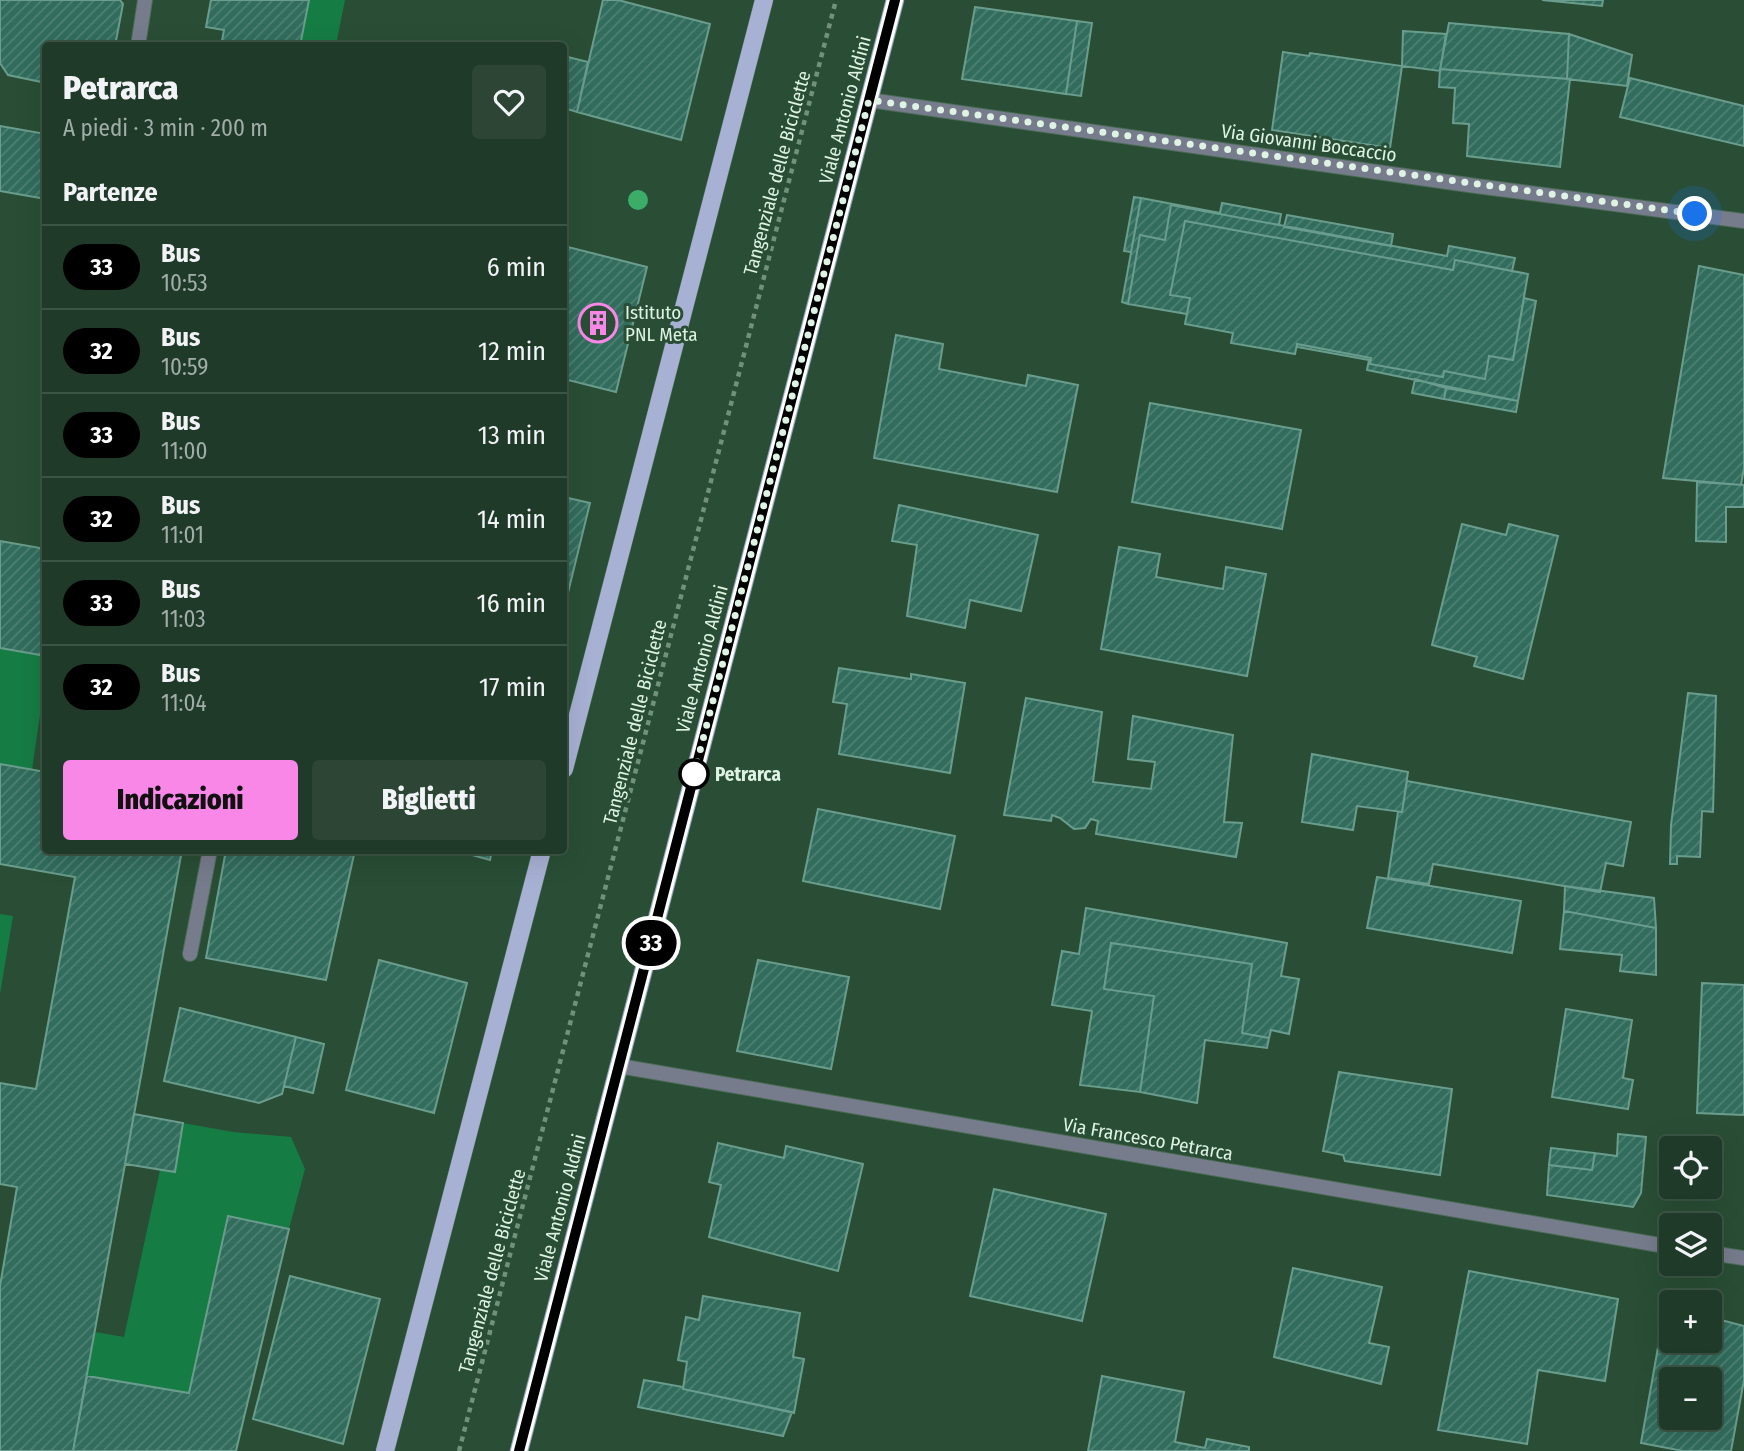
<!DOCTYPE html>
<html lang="it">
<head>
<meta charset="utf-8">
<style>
  :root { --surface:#1f3a28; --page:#2c4534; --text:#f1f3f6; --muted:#a1ada8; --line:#3c5445; --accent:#f987e8 }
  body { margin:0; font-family:"Fira Sans Condensed",sans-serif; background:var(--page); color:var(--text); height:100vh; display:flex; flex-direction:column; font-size:26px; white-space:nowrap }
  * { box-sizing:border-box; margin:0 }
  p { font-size:23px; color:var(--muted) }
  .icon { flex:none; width:38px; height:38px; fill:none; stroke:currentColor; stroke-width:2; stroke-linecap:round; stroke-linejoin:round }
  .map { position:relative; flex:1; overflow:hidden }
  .panel { position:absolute; left:42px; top:42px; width:525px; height:812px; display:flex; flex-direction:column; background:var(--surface); border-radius:7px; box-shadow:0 7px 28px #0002,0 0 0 2px var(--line) }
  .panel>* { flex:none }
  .badge { padding:0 14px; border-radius:23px; font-size:24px; line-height:46px }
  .tools { position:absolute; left:1659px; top:1136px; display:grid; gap:14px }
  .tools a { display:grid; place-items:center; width:63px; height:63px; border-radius:7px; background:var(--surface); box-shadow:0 7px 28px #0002,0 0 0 2px var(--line); font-size:35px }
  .you { position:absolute; width:35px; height:35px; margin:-18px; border:5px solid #fff; border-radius:50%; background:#1a73e8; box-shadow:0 0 0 10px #1a73e833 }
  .map>.badge { position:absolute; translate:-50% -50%; box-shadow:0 0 0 4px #fff }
  h2 { padding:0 21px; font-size:26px; line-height:63px }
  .round { display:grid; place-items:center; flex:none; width:74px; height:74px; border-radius:7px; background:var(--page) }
  .head { display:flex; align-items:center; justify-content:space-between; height:119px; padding:0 21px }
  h1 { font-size:33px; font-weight:800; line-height:52px }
  .button { display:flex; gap:14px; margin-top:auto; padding:14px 21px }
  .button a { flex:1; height:80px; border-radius:7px; background:var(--accent); color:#111; font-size:28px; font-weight:800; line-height:80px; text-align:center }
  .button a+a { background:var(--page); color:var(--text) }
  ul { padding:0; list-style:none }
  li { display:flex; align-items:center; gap:21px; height:84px; padding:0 21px; border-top:2px solid var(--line) }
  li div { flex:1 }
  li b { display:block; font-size:26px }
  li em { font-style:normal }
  li .badge { min-width:77px; font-weight:700; text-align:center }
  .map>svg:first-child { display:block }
</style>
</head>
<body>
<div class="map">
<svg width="1744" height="1451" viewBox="0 0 1744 1451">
  <defs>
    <pattern id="building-hatch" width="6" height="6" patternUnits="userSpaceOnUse" patternTransform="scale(1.75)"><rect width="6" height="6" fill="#316c5c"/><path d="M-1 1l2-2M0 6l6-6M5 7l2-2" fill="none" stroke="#4e8173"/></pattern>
  </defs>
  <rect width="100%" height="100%" fill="#294e35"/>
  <path fill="#157c44" d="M309,0H345L336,45H300Z
    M0,648L45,656V681L32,770L0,764Z
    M0,914L13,916L0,994Z
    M183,1123L233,1132L291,1137L305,1169L289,1229L227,1217L189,1393L87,1376L95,1332L124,1337L160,1170L175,1172Z"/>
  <path fill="url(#building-hatch)" stroke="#6a9d8d" stroke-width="2" fill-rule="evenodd" d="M0,0H120L123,4L115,46H46V83L8,75L0,63Z
    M211,0H309L300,46H221L224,30L206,27Z
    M603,0H618L710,24L681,140L577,112Z
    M1542,0H1603L1602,6Z
    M975,7L1077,21L1066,94L962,79Z
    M1077,21L1092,23L1081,96L1066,94Z
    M1449,23L1569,34L1567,79L1440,69Z
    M1403,31L1446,34L1440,71L1402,66Z
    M1569,34L1632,55L1627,86L1567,79Z
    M1283,52L1309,56L1310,53L1402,66L1390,148L1272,130Z
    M564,56L588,62L577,112L564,108Z
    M1440,69L1570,79L1560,167L1467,156L1469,124L1453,123L1455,88L1439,87Z
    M1630,78L1744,106V146L1620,117Z
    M0,126L46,134V199L0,191Z
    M1134,197L1141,198L1131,252L1124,251Z
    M1141,198L1220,213L1222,203L1281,214L1279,225L1171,205L1165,240L1140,235L1128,304L1122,302Z
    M1171,205L1447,256L1449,246L1515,258L1512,271L1455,260L1453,270L1185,221L1170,295L1190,298L1187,314L1128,304L1140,235L1165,240Z
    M1287,215L1393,234L1391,246L1284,227Z
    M1185,221L1453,270L1455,260L1528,274L1513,360L1489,356L1485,379L1444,371L1443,377L1370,364L1371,358L1297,344L1295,354L1231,343L1233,333L1185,324L1190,298L1170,295Z
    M564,246L647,267L616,392L564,379Z
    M1699,266L1744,275V468L1741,485L1663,478Z
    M1524,298L1536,301L1518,401L1367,370L1369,360L1297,347V344L1371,358L1370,364L1443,377L1444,371L1485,379L1489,356L1513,360Z
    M896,335L943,344L939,369L1026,386L1028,375L1078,385L1057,492L874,458Z
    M1415,379L1446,388L1444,399L1412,393Z
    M1446,388L1518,401L1516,412L1444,399Z
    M1150,403L1301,430L1282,529L1132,502Z
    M1697,482L1744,485V507H1726V542L1696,541Z
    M564,497L590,503L564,609Z
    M899,505L1038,535L1021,611L970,600L965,628L907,616L917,545L892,541Z
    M1462,524L1506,535L1509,524L1558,536L1523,679L1474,666L1477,657L1432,645Z
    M0,541L46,549V656L0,648Z
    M1119,547L1160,554L1156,577L1223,589L1226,567L1266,574L1247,676L1101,649Z
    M839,668L911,679V674L965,683L950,773L839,754L847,704L833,702Z
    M1688,693L1716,696L1713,812L1702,811L1700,857L1677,856V864H1670L1671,825Z
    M1026,698L1102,712L1093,782L1151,789L1155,762L1128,759L1133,716L1233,735L1224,822L1242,823L1236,857L1096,834L1098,821L1091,819L1085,828L1074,829L1060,818L1052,815L1051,821L1004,815Z
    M1312,754L1408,772L1402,812L1357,806L1353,830L1302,822Z
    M0,764L46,772V850H182L73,1451H0V1286L17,1187L0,1184V1083L36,1089L75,877L0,864Z
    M1407,781L1631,822L1623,866L1606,863L1600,892L1433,864L1429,884L1388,878L1398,812H1402Z
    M818,809L955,836L940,909L803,881Z
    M226,850H355L326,980L206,958Z
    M454,850H492L490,860Z
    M1377,877L1521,901L1512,953L1367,928Z
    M1565,886L1654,898L1656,928L1564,911Z
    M1086,908L1287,943L1281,976L1299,979L1289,1034L1271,1030L1269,1038L1242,1033L1252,964L1111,943L1104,989L1154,996L1140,1092L1080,1085L1092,1011L1052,1005L1062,951L1079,954Z
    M1564,911L1656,928V975L1620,971L1622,955L1560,949Z
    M1111,943L1252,964L1242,1033L1269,1038L1267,1048L1205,1040L1197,1103L1140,1092L1154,996L1104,989Z
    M379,960L467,983L434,1113L346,1090Z
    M758,960L849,977L831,1069L737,1051Z
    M1702,983L1744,985V1115L1697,1113Z
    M180,1008L296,1037L282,1094L259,1103L164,1081Z
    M1566,1009L1632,1020L1623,1078L1633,1080L1628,1109L1552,1097Z
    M296,1037L324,1044L313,1093L284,1086Z
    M1339,1072L1452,1089L1440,1175L1345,1161L1343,1155L1323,1151Z
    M134,1114L183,1123L175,1172L125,1164Z
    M1618,1134L1646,1137L1641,1193L1633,1207L1547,1195L1549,1165L1592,1170L1595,1153L1617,1156Z
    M718,1143L784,1158L786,1146L863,1164L838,1271L709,1237L721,1185L709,1182Z
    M1551,1148L1595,1153L1592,1170L1549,1165Z
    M994,1189L1106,1214L1082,1321L970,1296Z
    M228,1216L289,1229L236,1451H73L87,1376L189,1393Z
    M1293,1268L1382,1287L1369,1343L1389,1347L1381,1384L1274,1357Z
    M1469,1271L1618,1299L1605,1381L1538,1370L1527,1444L1438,1430Z
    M290,1276L380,1299L343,1444L253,1419Z
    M703,1296L800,1313L793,1357L804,1359L794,1413L683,1389L687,1362L678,1360L686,1317L699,1320Z
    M1665,1308L1671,1309V1340H1710V1317L1744,1326V1380L1731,1451H1683L1641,1443ZM1671,1379H1710V1418H1671Z
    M1102,1376L1184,1392L1175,1442L1205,1448L1207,1439L1249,1447V1451H1088Z
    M644,1380L683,1387V1389L792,1412L783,1436L638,1407Z"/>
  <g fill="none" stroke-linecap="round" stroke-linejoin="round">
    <defs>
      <path id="lane" d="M138,46L145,0
        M190,954L210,850"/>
      <path id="street" d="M869,100L1476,186L1744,221
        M619,1066L1671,1247
        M1710,1253L1744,1258"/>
      <path id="primary" d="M564,769L764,0
        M385,1451L542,850
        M519,1451L895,0"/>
    </defs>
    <use href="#lane" stroke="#4a6c54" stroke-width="16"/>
    <use href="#street" stroke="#4a6c54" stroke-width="16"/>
    <use href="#primary" stroke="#4a6c54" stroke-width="19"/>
    <path stroke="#72917b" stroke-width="4.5" stroke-dasharray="5 5" stroke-linecap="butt" d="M459,1451L836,0"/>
    <use href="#lane" stroke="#777c8d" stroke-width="14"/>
    <use href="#street" stroke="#777c8d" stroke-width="14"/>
    <use href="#primary" stroke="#a7b1d3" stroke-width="18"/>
  </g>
  <circle fill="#3cac69" cx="638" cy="200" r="10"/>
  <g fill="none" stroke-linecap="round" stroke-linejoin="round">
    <defs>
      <path id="line" d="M519,1451L895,0"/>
    </defs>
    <use href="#line" stroke="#fff" stroke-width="16"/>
    <use href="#line" stroke="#000" stroke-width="10"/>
    <path stroke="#def3e3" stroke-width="7" stroke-dasharray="0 12.6" d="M694,774L869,100L1695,214"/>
  </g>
  <defs>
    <symbol id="building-ring" viewBox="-11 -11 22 22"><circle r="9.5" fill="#294e35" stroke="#f987e8" stroke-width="1.5"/><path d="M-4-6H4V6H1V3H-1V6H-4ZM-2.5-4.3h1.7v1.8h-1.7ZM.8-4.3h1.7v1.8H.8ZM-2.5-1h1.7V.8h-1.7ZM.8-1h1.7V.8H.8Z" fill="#f987e8"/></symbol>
  </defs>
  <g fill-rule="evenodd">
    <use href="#building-ring" x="576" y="301" width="44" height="44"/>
  </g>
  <circle fill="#fff" stroke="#000" stroke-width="3.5" cx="694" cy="774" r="14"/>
  <g text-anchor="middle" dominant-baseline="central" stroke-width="6" stroke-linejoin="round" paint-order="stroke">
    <g font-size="19" fill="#def3e3" stroke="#294e35">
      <text transform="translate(845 110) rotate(-75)">Viale Antonio Aldini</text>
      <text transform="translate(1309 143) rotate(8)">Via Giovanni Boccaccio</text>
      <text transform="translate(777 173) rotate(-75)">Tangenziale delle Biciclette</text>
      <text transform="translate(702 659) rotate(-75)">Viale Antonio Aldini</text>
      <text transform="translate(635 722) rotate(-76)">Tangenziale delle Biciclette</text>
      <text transform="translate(1148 1139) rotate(10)">Via Francesco Petrarca</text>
      <text transform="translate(560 1208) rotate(-75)">Viale Antonio Aldini</text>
      <text transform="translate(492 1271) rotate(-75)">Tangenziale delle Biciclette</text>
    </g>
    <g font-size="19" fill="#def3e3" stroke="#294e35" text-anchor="start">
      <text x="625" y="312">Istituto<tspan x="625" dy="22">PNL Meta</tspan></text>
    </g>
    <g font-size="19" font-weight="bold" fill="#def3e3" stroke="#294e35" text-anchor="start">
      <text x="715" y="774">Petrarca</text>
    </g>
  </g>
</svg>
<div class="tools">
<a><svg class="icon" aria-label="locate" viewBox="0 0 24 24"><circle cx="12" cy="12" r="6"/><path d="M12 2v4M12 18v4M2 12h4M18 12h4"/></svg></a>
<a><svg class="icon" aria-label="layers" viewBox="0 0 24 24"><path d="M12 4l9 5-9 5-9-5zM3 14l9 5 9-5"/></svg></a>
<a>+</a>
<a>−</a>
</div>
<div class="you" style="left:1695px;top:214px"></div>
<b class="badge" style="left:651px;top:943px;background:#000;color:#fff">33</b>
<section class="panel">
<div class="head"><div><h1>Petrarca</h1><p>A piedi · 3 min · 200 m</p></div><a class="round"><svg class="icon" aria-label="heart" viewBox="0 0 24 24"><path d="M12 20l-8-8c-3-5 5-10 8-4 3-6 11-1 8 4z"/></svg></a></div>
<h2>Partenze</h2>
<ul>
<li><span class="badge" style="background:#000;color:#fff">33</span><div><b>Bus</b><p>10:53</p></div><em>6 min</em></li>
<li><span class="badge" style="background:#000;color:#fff">32</span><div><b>Bus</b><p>10:59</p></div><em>12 min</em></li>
<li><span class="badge" style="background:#000;color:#fff">33</span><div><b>Bus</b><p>11:00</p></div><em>13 min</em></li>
<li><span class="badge" style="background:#000;color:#fff">32</span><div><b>Bus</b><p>11:01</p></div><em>14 min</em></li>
<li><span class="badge" style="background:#000;color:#fff">33</span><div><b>Bus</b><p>11:03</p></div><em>16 min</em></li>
<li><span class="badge" style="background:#000;color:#fff">32</span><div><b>Bus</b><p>11:04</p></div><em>17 min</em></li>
</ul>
<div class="button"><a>Indicazioni</a><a>Biglietti</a></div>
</section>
</div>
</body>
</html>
